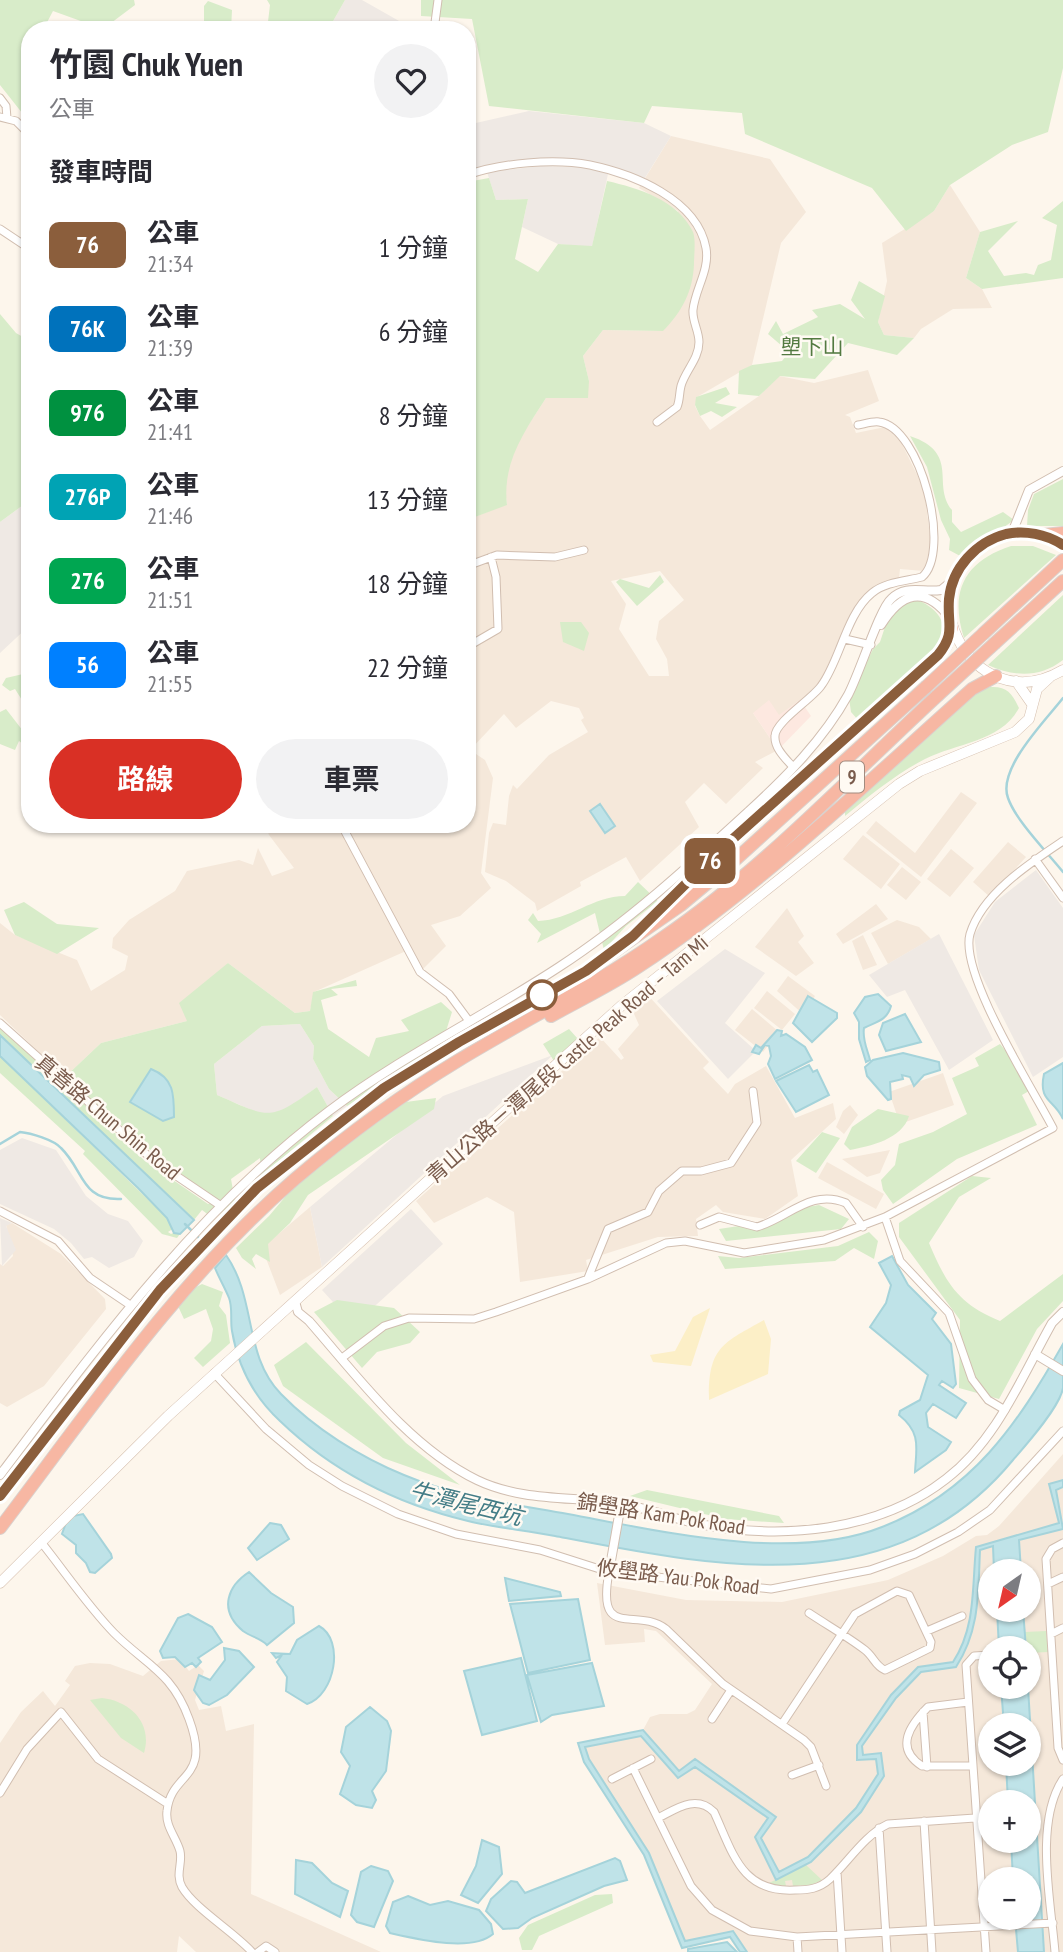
<!DOCTYPE html>
<html lang="zh-TW">
<head>
<meta charset="utf-8">
<style>
  :root { --surface:#fff; --page:#f2f2f3; --text:#2b2b33; --muted:#7c7c81; --accent:#d93025 }
  body { margin:0; font-family:"PT Sans Narrow","Noto Sans TC",sans-serif; background:var(--page); color:var(--text); height:100vh; display:flex; flex-direction:column; font-size:26px; white-space:nowrap }
  * { box-sizing:border-box; margin:0 }
  p { font-size:23px; color:var(--muted) }
  .icon { flex:none; width:38px; height:38px; fill:none; stroke:currentColor; stroke-width:2; stroke-linecap:round; stroke-linejoin:round }
  .map { position:relative; flex:1; overflow:hidden }
  .panel { position:absolute; left:21px; top:21px; width:455px; height:812px; display:flex; flex-direction:column; background:var(--surface); border-radius:28px; box-shadow:0 2px 5px #0004 }
  .panel>* { flex:none }
  .badge { padding:0 14px; border-radius:10px; font-size:24px; line-height:46px }
  .needle { width:46px; rotate:214deg }
  .tools { position:absolute; left:978px; top:1559px; display:grid; gap:14px }
  .tools a { display:grid; place-items:center; width:63px; height:63px; border-radius:50%; background:var(--surface); box-shadow:0 2px 5px #0004; font-size:35px }
  .map>.badge { position:absolute; translate:-50% -50%; box-shadow:0 0 0 4px #fff }
  h2 { padding:0 28px; font-size:26px; line-height:63px }
  .round { display:grid; place-items:center; flex:none; width:74px; height:74px; border-radius:37px; background:var(--page) }
  .head { display:flex; align-items:center; justify-content:space-between; height:119px; padding:0 28px }
  h1 { font-size:33px; font-weight:700; line-height:52px }
  .button { display:flex; gap:14px; margin-top:auto; padding:14px 28px }
  .button a { flex:1; height:80px; border-radius:42px; background:var(--accent); color:#fff; font-size:28px; font-weight:700; line-height:80px; text-align:center }
  .button a+a { background:var(--page); color:var(--text) }
  ul { padding:0; list-style:none }
  li { display:flex; align-items:center; gap:21px; height:84px; padding:0 28px }
  li div { flex:1 }
  li b { display:block; font-size:26px }
  li em { font-style:normal }
  li .badge { min-width:77px; font-weight:700; text-align:center }
  .map>svg:first-child { display:block }
</style>
</head>
<body>
<div class="map">
<svg width="1063" height="1952" viewBox="0 0 1063 1952">
  <rect width="100%" height="100%" fill="#fdf6ec"/>
  <path fill="#f5e8da" fill-rule="evenodd" d="M671,136L770,159L806,212L781,243L752,365L697,397L695,406L700,416L710,430L759,396L779,376L814,383L868,370L879,401L845,415L850,417L856,433L885,427L901,442L924,489L932,551L924,571L900,569L899,578L871,589L864,597L835,648L822,680L802,703L800,700L779,716L753,713L778,750L755,762L763,768L726,804L704,783L685,802L699,827L640,881L626,857L580,882L581,886L537,911L535,903L506,881L485,872L489,833L493,823L506,825L509,796L513,785L517,789L549,755L588,732L581,720L584,718L579,708L551,701L516,728L504,714L470,750L485,760L493,778L481,873L491,888L460,916L431,925L446,946L422,970L344,824H467V520L507,504L504,484L516,444L546,398L589,381L583,356L603,330L663,331L678,211L639,188ZM660,571L684,600L659,621L656,639L667,659L669,676H649L619,629L626,604L611,581Z
    M950,185L980,232L966,278L982,289L992,308L953,309L921,329L914,338L884,335L878,322L887,281L882,243L934,211Z
    M961,792L977,803L921,877L866,833L876,821L915,853Z
    M265,824H338L406,951L314,992L310,1011L295,1013L228,963L187,1021L101,1043L65,1077L0,1015V923L15,935L77,960L91,991L125,970L128,956L112,948L113,938L129,920L175,891L187,871L239,860L253,865L258,848L272,876L294,868L269,835Z
    M863,835L900,864L881,889L843,859Z
    M1008,842L1026,857L990,897L973,882Z
    M951,849L974,868L950,897L927,879Z
    M902,867L921,882L906,900L887,885Z
    M876,904L888,919L843,944L836,934Z
    M787,908L804,936L798,942L814,963L796,976L755,947Z
    M897,920L919,927L931,939L888,964L871,933Z
    M863,935L877,965L863,970L852,941Z
    M788,976L815,996L804,1015L777,991Z
    M767,991L795,1014L782,1030L754,1008Z
    M646,993L709,1062L703,1068L728,1094L735,1084L766,1066L795,1118L833,1103L836,1119L791,1160L798,1196L765,1219L723,1212L716,1205L696,1219L698,1236L658,1237L586,1260L588,1271L520,1282L514,1212L487,1197L434,1223L416,1201L600,1037L621,1060L624,1058L618,1049L639,1025L631,1007Z
    M752,1009L779,1032L763,1052L735,1030Z
    M943,1073L954,1105L900,1124L889,1092Z
    M850,1105L858,1115L844,1134L836,1127L843,1111Z
    M890,1150L880,1173L867,1177L842,1159Z
    M827,1162L884,1194L876,1209L818,1178Z
    M310,1207L322,1267L280,1295L262,1248Z
    M12,1223L61,1254L105,1299L106,1309L44,1386L7,1407L0,1403V1264L3,1266L13,1256L6,1225Z
    M1063,1454V1952H740L730,1937L682,1948L644,1855L584,1762L578,1743L643,1730L650,1717L660,1714H687L695,1710L712,1684L656,1631L644,1629L645,1642L605,1645L597,1583L686,1600L782,1602L888,1580L943,1556L976,1536L987,1535L999,1526ZM990,1572H1029V1610H990ZM990,1648H1029V1687H990ZM990,1726H1029V1764H990ZM990,1802H1029V1841H990ZM990,1880H1029V1918H990Z
    M180,1659L189,1671L198,1665L204,1671L195,1700L199,1710L221,1706L226,1731L254,1724L251,1894L381,1952H196L179,1936L177,1952H0V1743L21,1712L43,1691L55,1706L70,1685L65,1681L75,1666L90,1663L110,1664L143,1676L161,1661Z"/>
  <path fill="#fde8e0" d="M769,700L779,715L800,700L811,716L778,750L753,713Z"/>
  <path fill="#efe9e4" d="M345,0H362L415,30H328Z
    M529,111L644,123L671,136L643,181L589,162L540,160L467,172V125Z
    M541,166L588,167L608,174L592,247L558,244L522,227L528,199L496,200L487,172Z
    M30,500V625L0,653V522Z
    M1036,870L1063,908V1057L1033,1077L979,970L974,935L995,902Z
    M939,934L993,1040L949,1070L905,990L887,997L869,975Z
    M725,949L765,973L725,1023L756,1051L728,1079L657,1001Z
    M300,1024L314,1046L313,1059L329,1089L347,1106L333,1116L317,1087L286,1110L265,1116L217,1095L214,1064L262,1026Z
    M553,1055L322,1267L310,1207L443,1096Z
    M22,1138L56,1150L86,1196L108,1214L128,1221L143,1241L134,1257L109,1268L92,1257L84,1259L71,1243L54,1229L0,1204V1150Z
    M411,1209L443,1244L354,1325L322,1290Z
    M0,1218L12,1223L6,1226L16,1250L2,1266Z"/>
  <path fill="#d8ecc9" d="M0,0H134L135,5L103,29L53,11L43,30H30V123L0,85Z
    M267,0H345L328,30H267L270,5Z
    M421,0H1063V68L1048,132L1012,145L950,185L934,211L906,231L872,188L745,134L742,113L652,106L644,123L489,106L472,19L421,16Z
    M208,1L232,10L231,30H216L204,23V6Z
    M489,178L496,200L528,199L515,259L538,272L558,244L592,246L607,181C638,188 678,200 693,232C696,240 694,255 694,264C693,291 682,312 663,331L603,330L583,356L589,381L588,398H546C524,432 502,463 507,505L467,520V182Z
    M1063,201V278L982,289L966,278L980,232L1018,221L988,251L1004,276L1026,273L1034,275L1038,265L1051,260L1057,225L1042,218Z
    M859,281L885,296L878,322L884,335L914,338L897,355L848,343L815,379L780,376L759,396L738,394L739,371L752,365L782,361L789,352L768,334L776,321L783,334L818,317L812,310L840,304L865,319L851,300Z
    M0,314L16,333L30,341V500L0,522Z
    M726,387L730,394L715,403L737,407L722,417L711,411L700,416L695,405L696,397Z
    M910,436C961,453 931,485 952,510V522L961,532L1003,512L1014,520L962,557L949,550L950,539L941,520L927,467Z
    M1063,479V526H1027L1028,510L1034,494Z
    M1011,546H1033L1056,555L964,638C949,591 965,561 1011,546Z
    M660,575L664,582L637,606L616,582L620,579L649,588Z
    M1063,595V660C1040,678 1014,677 988,665Z
    M918,600C937,609 948,621 942,643L858,720L851,712L849,698L873,649L880,642L890,612L902,603Z
    M560,622H581L589,633L584,651L563,642Z
    M23,674L30,692L27,708L15,689L10,691L2,685L6,678Z
    M990,687C1007,686 1012,693 1019,708C1001,742 957,743 925,759C896,774 869,796 845,816V810L977,692Z
    M6,709L30,740L27,747L19,741L15,750L0,744V712Z
    M638,882L658,901L626,926L604,950L595,913L537,943L541,934L528,920L533,913L538,921C570,920 593,896 625,896Z
    M24,902L57,924L99,928L57,954L15,935L4,910Z
    M228,963L295,1013L310,1011L313,992L356,980L357,986L331,989L338,995L321,1000L328,1029L369,1057L376,1038L409,1031L401,1020L441,1002L452,1012L442,1044L347,1106L329,1089L313,1059L314,1046L300,1024L262,1026L214,1064L217,1095C270,1118 269,1122 317,1087L333,1116L264,1173V1177L252,1180L261,1172L260,1158L231,1179L235,1201L214,1219L202,1210L194,1220L0,1035V1026L144,1160L208,1204L218,1201L156,1155L65,1077L101,1043L187,1021L179,1003Z
    M569,1029L578,1039L554,1061L543,1044Z
    M1000,1044L1010,1056L1017,1071L1027,1073L1025,1085L1029,1091L1022,1095L1037,1125L957,1159L893,1204L883,1190L881,1180L895,1165L899,1144L933,1132L967,1114L952,1078L979,1066L975,1058Z
    M0,1056L167,1218L174,1228L168,1232L171,1234L177,1231L180,1234L177,1238L162,1234L83,1154L85,1151L0,1073Z
    M436,1098L434,1109L308,1195L290,1223L268,1244L270,1262L256,1254L252,1259L256,1269L242,1258L236,1248L269,1216L291,1190L347,1144L406,1102Z
    M878,1109L909,1116C902,1139 871,1146 850,1150L844,1144L852,1127Z
    M822,1132L840,1138L816,1173L796,1161Z
    M972,1176L991,1178L959,1197L929,1243C946,1283 958,1304 1000,1321L1063,1274V1301L1037,1329L999,1399L959,1388L960,1320L899,1237V1223Z
    M819,1205L849,1219L841,1229L726,1241L719,1229L780,1220L801,1208Z
    M869,1232L878,1241L874,1259L854,1248L835,1261L725,1269L718,1256L739,1258L838,1246Z
    M202,1284L223,1292L219,1306L226,1315L230,1343L203,1367L194,1358L211,1341L213,1329L206,1309L184,1319L177,1304L185,1293Z
    M337,1300L394,1308L420,1332L410,1343L377,1352L362,1368L314,1312Z
    M306,1342L406,1443L460,1485L383,1458L283,1386L274,1365Z
    M647,1490L779,1516L784,1523L725,1519L630,1496Z
    M1046,1631L1048,1652L1029,1653L1025,1632Z
    M102,1698C130,1701 153,1723 144,1753L121,1738L90,1700Z
    M806,1865L822,1880L811,1885L793,1886L792,1880L785,1881L786,1886L767,1884Z
    M612,1894L613,1903L539,1936L532,1950H522L519,1938L528,1925L595,1895Z"/>
  <path fill="#fcefc7" d="M710,1308L691,1366L653,1362L650,1355L675,1351L693,1317Z
    M764,1320L771,1339L768,1374L709,1400C708,1347 723,1343 764,1320Z"/>
  <path fill="#bfe3e8" stroke="#a5d3da" stroke-width="2" d="M600,804L615,826L605,833L590,811Z
    M878,994L891,1006C887,1021 875,1022 864,1028C862,1040 868,1051 870,1060L866,1062L859,1039V1022L854,1013L865,997Z
    M808,996L837,1013V1018L812,1042L793,1023Z
    M905,1014L921,1042L886,1051L879,1035L883,1023Z
    M777,1030L782,1031L781,1036L786,1034L805,1047L812,1060L775,1079L768,1064L771,1056L769,1046L765,1045L759,1054L752,1052L756,1045L761,1048Z
    M0,1035L194,1220L180,1234L174,1233L167,1218L138,1188L0,1056Z
    M903,1053L939,1062L940,1070L924,1075L914,1086L910,1077L902,1075L903,1079L890,1082L891,1099L888,1100L867,1076L865,1067L873,1060Z
    M1063,1063V1119C1054,1099 1038,1102 1044,1074Z
    M809,1065L813,1072L817,1070L829,1095L796,1112L776,1081Z
    M151,1069C174,1078 174,1094 174,1117L163,1121L130,1102Z
    M226,1255C257,1299 243,1355 281,1394C315,1429 360,1457 404,1475C456,1497 513,1504 568,1514C660,1531 792,1563 882,1527C972,1492 1017,1425 1063,1344C1063,1358 1063,1374 1063,1388C1060,1407 1026,1445 1013,1460C893,1605 716,1567 555,1536C526,1530 496,1528 468,1521C397,1504 333,1472 280,1421C253,1396 238,1367 232,1331C230,1320 233,1308 229,1298C225,1288 219,1278 215,1268Z
    M892,1256L908,1285L936,1313L932,1319L951,1344L956,1384L953,1388L942,1381L939,1385L966,1403L956,1418L933,1404L926,1413L928,1427L951,1442L946,1450L915,1472C916,1449 922,1433 899,1415L900,1411L920,1400L928,1375L870,1327L886,1303L891,1285L879,1263Z
    M1063,1480V1487L1056,1490L1063,1529L1019,1540L1021,1571H994L993,1546L980,1550C978,1593 980,1630 956,1667L921,1672L896,1698L862,1746L863,1755L881,1753L884,1776L861,1812L811,1862L776,1880L755,1837L768,1818L695,1767L678,1778L641,1736L585,1747L589,1759L649,1853L685,1941L733,1931L747,1952H740L730,1937L682,1948L644,1855L584,1762L578,1743L643,1730L679,1771L695,1759L776,1817L761,1838L779,1872L808,1857L856,1808L878,1774L876,1759L857,1760V1745L891,1695L918,1667L953,1662C976,1627 972,1587 976,1547L1059,1523L1049,1484Z
    M83,1514L111,1554L112,1558L95,1573L90,1572L86,1563L76,1553V1545L62,1534L68,1517Z
    M270,1523L281,1525L289,1539L257,1560L248,1548Z
    M249,1572L271,1593L293,1607L294,1623L267,1645C261,1638 251,1637 243,1631C217,1609 229,1585 249,1572Z
    M505,1578L560,1592L561,1596L509,1601Z
    M578,1599L590,1660L528,1673L510,1604Z
    M997,1610H1023L1026,1648H999Z
    M188,1614L212,1627L222,1642L198,1658L201,1662L196,1667L192,1663L185,1667L175,1657L163,1658L160,1651L178,1618Z
    M319,1626C345,1640 335,1695 307,1704L286,1691L287,1677L277,1662L282,1655L276,1658L272,1653L290,1654L297,1640Z
    M224,1648L239,1651L254,1667L227,1695L209,1705L203,1703L194,1690L199,1675L210,1680L225,1660Z
    M521,1658L537,1721L482,1735L464,1671Z
    M592,1663L604,1706L552,1715L541,1722L527,1675Z
    M1001,1687H1028L1044,1952H1018L1015,1918H1029V1880L1013,1879L1011,1841H1029V1802H1008L1006,1764H1029V1726L1004,1725Z
    M370,1707L387,1721L391,1731L386,1771L372,1791L376,1800L372,1808L356,1805L340,1794L350,1766L341,1752L346,1727Z
    M482,1840L499,1847L502,1874L478,1903L461,1895L476,1866Z
    M615,1858L620,1861L627,1880L604,1886L532,1918L518,1928L503,1929L486,1911L491,1899L511,1881L517,1882L525,1893Z
    M296,1860L312,1863L332,1883L348,1891L340,1917L295,1894Z
    M371,1866L388,1871L393,1881L374,1927L357,1922L351,1915L361,1872Z
    M408,1896L430,1905L448,1901L479,1910L491,1924L493,1934C472,1952 421,1940 390,1933L386,1926L393,1902Z
    M727,1942L737,1952H688V1949Z"/>
  <g fill="none" stroke-linecap="round" stroke-linejoin="round">
    <path stroke="#a5d3da" stroke-width="2.5" d="M1063,698C1045,721 997,769 1008,798C1016,821 1047,852 1063,872
      M0,1144L20,1132C31,1133 54,1140 61,1148C84,1170 81,1201 121,1199
      M185,1224L203,1242"/>
    <defs>
      <path id="minor" d="M188,30C199,23 218,29 232,26
        M434,30L438,0
        M0,98L6,106L7,118
        M0,117L16,121L30,135
        M467,175C502,163 553,158 590,165C633,174 697,199 706,248C710,270 695,289 693,310C692,321 699,331 699,342C699,359 685,371 681,386C679,394 680,400 677,407L657,422
        M0,229L30,249
        M467,566L497,555L555,557L584,550
        M845,639L871,645
        M467,647L498,629L496,577L491,557
        M793,767C786,759 774,748 775,736C775,722 812,699 821,686C840,661 846,614 872,593C885,582 906,581 922,577C952,552 921,427 879,422C873,421 864,424 858,425
        M341,824L420,972L449,994L469,1021
        M1035,859L1063,898
        M0,1023L153,1160L221,1206
        M0,1211L58,1241L90,1278L130,1305
        M885,1217L900,1261L949,1313L972,1379L988,1400L1005,1410
        M700,1225L719,1217L757,1227C788,1218 811,1188 846,1203L863,1227
        M588,1278L608,1229L648,1212L659,1191L682,1171H701L731,1163L757,1123L753,1091
        M342,1358L384,1326L409,1318L474,1319L496,1312L588,1279L666,1243L685,1241L744,1253L824,1240L885,1217L1053,1128C1033,1089 959,974 970,934C982,894 1030,863 1063,841
        M214,1373L266,1429L309,1465L342,1486L398,1514L456,1534L540,1550L609,1572L771,1589L870,1570L915,1554L958,1532L990,1510L1063,1431
        M41,1542C65,1572 87,1605 114,1633C146,1665 172,1672 189,1719C212,1781 171,1771 167,1811C165,1826 176,1837 180,1851C183,1863 175,1874 182,1887C194,1908 234,1932 252,1952
        M1063,1543L1052,1549L1046,1559L1058,1748L1063,1760
        M609,1572C596,1642 636,1606 666,1629L723,1684L804,1740L811,1747L826,1786
        M1048,1584L1063,1577
        M927,1631L962,1616
        M1051,1634L1063,1628
        M968,1702L928,1707C910,1725 894,1748 922,1766H972
        M923,1712L927,1767
        M712,1719L731,1690
        M782,1724L855,1614L897,1591L909,1595L931,1642L930,1648L885,1670C875,1666 874,1657 865,1650C848,1637 827,1625 809,1613
        M633,1768L691,1886L712,1910L750,1931L797,1937L1053,1923
        M792,1775L819,1765
        M612,1779L651,1759
        M0,1793L27,1749L61,1712L98,1759L168,1804
        M658,1818C676,1809 696,1794 714,1812C733,1853 741,1893 795,1890C808,1890 819,1889 830,1879C848,1862 865,1835 888,1824L975,1818
        M924,1821L932,1952
        M879,1828L887,1952
        M837,1872L842,1952
        M797,1937L798,1952
        M258,1952L266,1946L275,1952
        M986,1952L966,1665L974,1656L990,1655
        M1055,1952C1051,1902 1034,1822 1063,1779"/>
      <path id="tertiary" d="M1012,533L1029,490L1063,471
        M881,625C901,593 924,584 950,618
        M296,1305L298,1312L309,1321C358,1377 409,1447 477,1480C523,1502 574,1496 622,1504C648,1508 673,1519 699,1524C782,1540 878,1532 946,1479C997,1440 1021,1378 1052,1323L1063,1312
        M1035,1354L1063,1371
        M0,1475C99,1344 196,1211 329,1111C402,1056 483,1017 559,967C628,922 689,866 749,811C786,777 823,740 848,695C859,675 880,608 891,599C906,584 923,593 941,590L952,581
        M609,1572L621,1504"/>
      <path id="secondary" d="M1063,545C1043,532 1018,529 996,538C898,576 970,725 1063,670
        M1016,681L1032,704
        M0,1583L168,1416L621,1006L899,784L920,771L1015,732L1029,719L1037,689L1050,677"/>
      <path id="motorway" d="M1044,535L1063,533
        M984,633L1063,560
        M995,643L1063,581
        M647,922L715,855L938,655L946,645L952,628
        M551,1016C580,1000 611,985 638,967C760,887 864,785 972,689L996,676
        M0,1496L160,1290L257,1188L384,1088L459,1042L586,971L681,905L735,860L926,687
        M0,1528C92,1407 179,1279 295,1179C347,1135 401,1095 459,1060C527,1019 597,984 661,939C764,869 847,779 937,696"/>
    </defs>
    <use href="#minor" stroke="#d1beb0" stroke-width="9"/>
    <use href="#tertiary" stroke="#d1beb0" stroke-width="10"/>
    <use href="#secondary" stroke="#d6c0b0" stroke-width="11"/>
    <use href="#motorway" stroke="#dad1cd" stroke-width="14"/>
    <use href="#minor" stroke="#fff" stroke-width="7"/>
    <use href="#tertiary" stroke="#fff" stroke-width="8"/>
    <use href="#secondary" stroke="#fff" stroke-width="10"/>
    <use href="#motorway" stroke="#f7b7a3" stroke-width="12"/>
    <defs>
      <path id="motorway-bridge" d="M926,687L984,633
        M937,696L995,643"/>
    </defs>
    <use href="#motorway-bridge" stroke="#dad1cd" stroke-width="14" stroke-linecap="butt"/>
    <use href="#motorway-bridge" stroke="#f7b7a3" stroke-width="12"/>
  </g>
  <g fill="none" stroke-linecap="round" stroke-linejoin="round">
    <defs>
      <path id="line" d="M0,1496L160,1290L257,1188L384,1088L459,1042L586,971L633,936L715,855L938,655C956,633 947,625 949,599C952,568 976,542 1006,534C1025,530 1046,534 1063,545"/>
    </defs>
    <use href="#line" stroke="#fff" stroke-width="16"/>
    <use href="#line" stroke="#8b5e3c" stroke-width="10"/>
  </g>
  <circle fill="#fff" stroke="#8b5e3c" stroke-width="3.5" cx="542" cy="995" r="14"/>
  <g text-anchor="middle" dominant-baseline="central" stroke-width="5" stroke-linejoin="round" paint-order="stroke">
    <rect fill="#fffaf3" stroke="#a28b7f" stroke-width="2" x="840" y="761.5" width="24" height="31" rx="5"/>
    <g font-size="19" font-weight="bold" fill="#7a5c4d">
      <text x="852" y="777">9</text>
    </g>
    <g font-size="21" fill="#537a41" stroke="#fffaf3">
      <text x="812" y="346">塱下山</text>
    </g>
    <g font-size="21" fill="#7a5c4d" stroke="#fffaf3">
      <text transform="translate(567 1059) rotate(-41)">青山公路－潭尾段 Castle Peak Road – Tam Mi</text>
      <text transform="translate(108 1117) rotate(40)">真善路 Chun Shin Road</text>
      <text transform="translate(661 1514) rotate(9)">錦壆路 Kam Pok Road</text>
      <text transform="translate(678 1577) rotate(7)">攸壆路 Yau Pok Road</text>
    </g>
    <g font-size="23" font-style="italic" fill="#437c86" stroke="#fffaf3">
      <text transform="translate(466 1503) rotate(14)">牛潭尾西坑</text>
    </g>
  </g>
</svg>
<div class="tools">
<a><svg class="needle" viewBox="-14 -14 28 28"><path d="M0-13l5 13h-10z" fill="#e53935"/><path d="M0 13l5-13h-10z" fill="#7c7c81"/></svg></a>
<a><svg class="icon" aria-label="locate" viewBox="0 0 24 24"><circle cx="12" cy="12" r="6"/><path d="M12 2v4M12 18v4M2 12h4M18 12h4"/></svg></a>
<a><svg class="icon" aria-label="layers" viewBox="0 0 24 24"><path d="M12 4l9 5-9 5-9-5zM3 14l9 5 9-5"/></svg></a>
<a>+</a>
<a>−</a>
</div>
<b class="badge" style="left:710px;top:861px;background:#8b5e3c;color:#fff">76</b>
<section class="panel">
<div class="head"><div><h1>竹園 Chuk Yuen</h1><p>公車</p></div><a class="round"><svg class="icon" aria-label="heart" viewBox="0 0 24 24"><path d="M12 20l-8-8c-3-5 5-10 8-4 3-6 11-1 8 4z"/></svg></a></div>
<h2>發車時間</h2>
<ul>
<li><span class="badge" style="background:#8b5e3c;color:#fff">76</span><div><b>公車</b><p>21:34</p></div><em>1 分鐘</em></li>
<li><span class="badge" style="background:#0072bc;color:#fff">76K</span><div><b>公車</b><p>21:39</p></div><em>6 分鐘</em></li>
<li><span class="badge" style="background:#009140;color:#fff">976</span><div><b>公車</b><p>21:41</p></div><em>8 分鐘</em></li>
<li><span class="badge" style="background:#00a3b4;color:#fff">276P</span><div><b>公車</b><p>21:46</p></div><em>13 分鐘</em></li>
<li><span class="badge" style="background:#00a651;color:#fff">276</span><div><b>公車</b><p>21:51</p></div><em>18 分鐘</em></li>
<li><span class="badge" style="background:#0080ff;color:#fff">56</span><div><b>公車</b><p>21:55</p></div><em>22 分鐘</em></li>
</ul>
<div class="button"><a>路線</a><a>車票</a></div>
</section>
</div>
</body>
</html>
